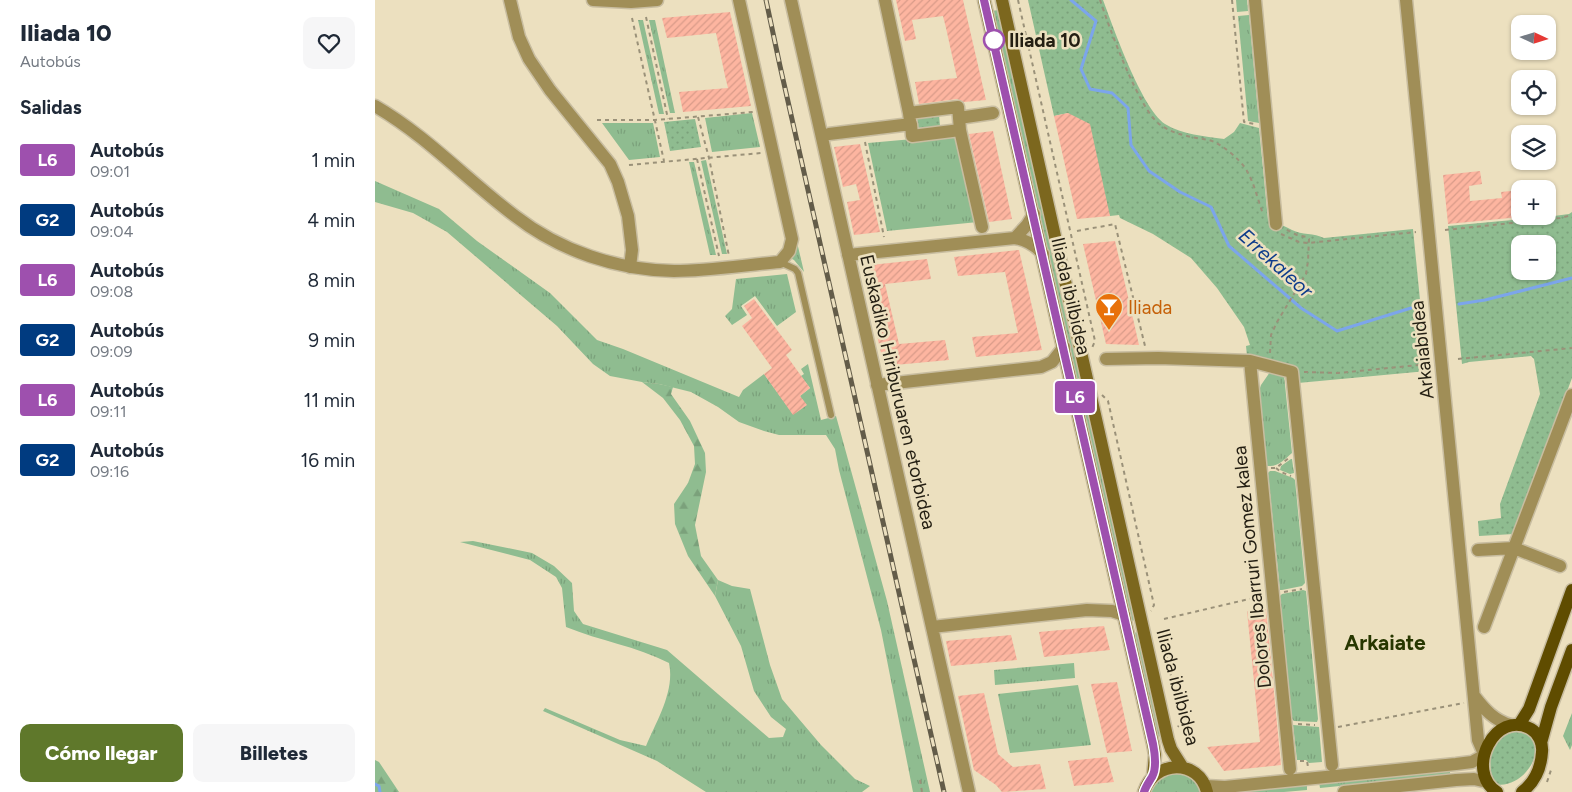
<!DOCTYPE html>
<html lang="es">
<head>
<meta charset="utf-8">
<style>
  :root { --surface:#fff; --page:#f6f6f7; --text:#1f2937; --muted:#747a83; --accent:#5f782b }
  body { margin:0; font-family:Figtree,sans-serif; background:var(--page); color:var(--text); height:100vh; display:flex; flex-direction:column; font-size:19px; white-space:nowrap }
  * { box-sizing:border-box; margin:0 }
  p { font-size:16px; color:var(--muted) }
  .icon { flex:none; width:28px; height:28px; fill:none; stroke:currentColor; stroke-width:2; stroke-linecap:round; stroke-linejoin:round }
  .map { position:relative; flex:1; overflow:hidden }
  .sheet { display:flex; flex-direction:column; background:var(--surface); width:375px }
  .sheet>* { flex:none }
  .badge { padding:0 10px; border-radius:4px; font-size:18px; line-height:32px }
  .needle { width:32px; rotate:94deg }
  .controls { position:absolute; left:1136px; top:15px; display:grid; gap:10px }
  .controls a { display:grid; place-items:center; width:45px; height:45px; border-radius:10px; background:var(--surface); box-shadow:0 1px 4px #0004; font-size:25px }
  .map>.badge { position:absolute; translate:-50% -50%; box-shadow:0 0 0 2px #fff }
  h2 { padding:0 20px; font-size:19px; line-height:45px }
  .round { display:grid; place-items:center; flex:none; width:52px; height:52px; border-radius:10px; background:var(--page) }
  .head { display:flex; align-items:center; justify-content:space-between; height:85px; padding:0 20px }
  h1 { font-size:24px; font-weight:800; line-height:38px }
  .primary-button { display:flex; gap:10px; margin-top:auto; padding:10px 20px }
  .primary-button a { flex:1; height:58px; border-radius:10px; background:var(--accent); color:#fff; font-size:20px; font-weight:800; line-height:58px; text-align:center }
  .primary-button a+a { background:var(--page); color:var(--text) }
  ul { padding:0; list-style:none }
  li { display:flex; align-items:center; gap:15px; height:60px; padding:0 20px }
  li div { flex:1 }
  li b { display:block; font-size:19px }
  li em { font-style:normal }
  li .badge { min-width:55px; font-weight:700; text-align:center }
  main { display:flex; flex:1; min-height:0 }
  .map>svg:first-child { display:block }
</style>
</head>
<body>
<main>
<section class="sheet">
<div class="head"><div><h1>Iliada 10</h1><p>Autobús</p></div><a class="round"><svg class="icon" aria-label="heart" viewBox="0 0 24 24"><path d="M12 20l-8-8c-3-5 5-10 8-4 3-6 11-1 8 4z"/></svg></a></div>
<h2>Salidas</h2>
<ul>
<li><span class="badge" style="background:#9e50ae;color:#fff">L6</span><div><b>Autobús</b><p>09:01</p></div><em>1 min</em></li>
<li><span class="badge" style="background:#003b80;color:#fff">G2</span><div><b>Autobús</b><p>09:04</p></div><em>4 min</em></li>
<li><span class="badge" style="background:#9e50ae;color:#fff">L6</span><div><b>Autobús</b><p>09:08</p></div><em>8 min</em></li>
<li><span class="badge" style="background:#003b80;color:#fff">G2</span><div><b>Autobús</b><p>09:09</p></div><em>9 min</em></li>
<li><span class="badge" style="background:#9e50ae;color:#fff">L6</span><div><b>Autobús</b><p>09:11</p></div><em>11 min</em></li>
<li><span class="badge" style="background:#003b80;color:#fff">G2</span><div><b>Autobús</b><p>09:16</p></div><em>16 min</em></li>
</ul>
<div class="primary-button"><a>Cómo llegar</a><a>Billetes</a></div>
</section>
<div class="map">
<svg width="1197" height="792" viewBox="0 0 1197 792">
  <defs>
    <pattern id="grass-tufts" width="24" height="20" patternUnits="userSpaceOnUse" patternTransform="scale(1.25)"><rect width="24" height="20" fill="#8fbc90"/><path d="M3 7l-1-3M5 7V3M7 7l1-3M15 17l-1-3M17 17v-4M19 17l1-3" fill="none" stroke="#7ba17b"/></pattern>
    <pattern id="forest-firs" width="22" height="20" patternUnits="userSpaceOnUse" patternTransform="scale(1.25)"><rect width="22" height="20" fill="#8fbc90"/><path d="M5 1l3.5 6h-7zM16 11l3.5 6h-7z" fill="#7ba17b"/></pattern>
    <pattern id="park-dots" width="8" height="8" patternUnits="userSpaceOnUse" patternTransform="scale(1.25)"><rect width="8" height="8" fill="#8fbc90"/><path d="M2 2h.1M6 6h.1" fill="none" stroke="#7ba17b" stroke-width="1.8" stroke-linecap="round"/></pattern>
    <pattern id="building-hatch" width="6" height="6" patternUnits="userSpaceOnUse" patternTransform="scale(1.25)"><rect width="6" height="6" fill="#fdb5a0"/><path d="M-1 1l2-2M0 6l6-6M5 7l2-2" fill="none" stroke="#d99b89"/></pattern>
  </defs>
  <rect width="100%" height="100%" fill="#ece0bf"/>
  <path fill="url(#grass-tufts)" d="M861,0H872L873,11L862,12Z
    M623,10L706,378L701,379L617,11Z
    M874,15L884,123L873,121L863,16Z
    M263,20H268L289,114H284Z
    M274,20H280L300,113H295Z
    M377,113L385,147L337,152L330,118Z
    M227,123H278L285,157L254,160Z
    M583,135L603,222L512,231L493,143Z
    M331,160L352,254H347L326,161Z
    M314,162H319L341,255H335Z
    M0,181L64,209L102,241L175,293L222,340L248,349L364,397L368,390L389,374L418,414L431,405L425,396L435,388L426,376L429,374L426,369L433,364L446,420L461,416L512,601L555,792H538L506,630L464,470L460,449L451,435H404L389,431L364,422L343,407L316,392L284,384L267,382L235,376L218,364L182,326L72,232L38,213L0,202Z
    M421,238L429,272L419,260L413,257Z
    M412,274L421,312L402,326L380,296L366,306L372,315L357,325L350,316L357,309L361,279Z
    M895,372L909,375L917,453C909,460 903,467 892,466L884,391L886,385Z
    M709,389L761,620L755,621L703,390Z
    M916,459H917L919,473L915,474L905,470L906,466Z
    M895,471H900L918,478L920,480L930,583L927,586L907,590H905L893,473Z
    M98,541L157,553L179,566L197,583L199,611L208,624L292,650L394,738L408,737L411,729L396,717L379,691L366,646L340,596L343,580L357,586L375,589L395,665L407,699L446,745L480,779L495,786L487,792H331L282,761L168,711L170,708L245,740L271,746C282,720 300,691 294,663C261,646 225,641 191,627L187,588L181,577L155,560L85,542Z
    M928,590L931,591L943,719L942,722L919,721L917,719L905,596L907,594Z
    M764,632L787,736L781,737L758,633Z
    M699,663L700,678L620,685L619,670Z
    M703,685L716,745L635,753L623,694Z
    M1197,713V745L1195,750L1188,736Z
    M918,725L944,727L947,762L934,763L931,760H922Z
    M1075,770V775L945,788L944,782Z
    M801,773C814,776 822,780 826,792H776C781,780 789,775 801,773Z
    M932,784V790L909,792H869L868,790Z"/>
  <path fill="url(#forest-firs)" d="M267,382L284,384L298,387L296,394L315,421L330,453L331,472L320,525L326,556L343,580L340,596L313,556L300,524L299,504L313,483L320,464L319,446L305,420L288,398Z
    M0,760L4,762L24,792H0Z"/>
  <path fill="url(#park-dots)" fill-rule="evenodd" d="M653,0H728C739,29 766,107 790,124C808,135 829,136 849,139L859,132L865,123L884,128L893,220C902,222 909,226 917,230C927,235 939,233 949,238L1038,229L1052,371L923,383L922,377L872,356L871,346L875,345L869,327L842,288L816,258L778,234L745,218L744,215L735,216L693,113L679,116Z
    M564,115L565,126L543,128L542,117Z
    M320,119L326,147L295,151L289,122Z
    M1197,212V378L1139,534L1104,536L1103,521L1126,518L1125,504L1165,394L1159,359L1156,356L1094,362L1087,364L1073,226L1179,216L1194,214ZM1145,244H1172V271H1145Z
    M1139,732C1182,731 1154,792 1119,784C1112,762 1113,739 1139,732Z"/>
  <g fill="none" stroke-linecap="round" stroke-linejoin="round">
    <path stroke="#7ca5eb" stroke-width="3" d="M696,0L721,21L706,69L715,89L737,93L753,108L756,145L774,171L805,192L836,207L854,246L926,308L962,331L1036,308
      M1084,304L1110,300L1197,278
      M0,784L4,786L5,792"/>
  </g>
  <path fill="url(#building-hatch)" d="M521,0H588L611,100L589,102L582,99L544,104L540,82L582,78L571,28L568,16L537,20L541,39L530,41Z
    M355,12L376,106L308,112L304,92L353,88L350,76L341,33L292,38L287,18Z
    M693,113L715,124L735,216L702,219L679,116Z
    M618,131L637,219L614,222L594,134Z
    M485,144L505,232L479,235L472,202L485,200L481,184L468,187L459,147Z
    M1105,171L1107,184L1094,186L1095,201L1127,198L1126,192L1145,190V217L1073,224L1068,175Z
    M740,241L755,305L764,345L731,344L708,244Z
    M644,250L667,350L601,357L597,337L643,333L641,324L630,272L583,276L579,257Z
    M552,259L556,279L510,284L524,344L570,340L574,360L509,366L486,266Z
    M379,299L417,350L411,355L435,388L425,396L432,405L418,415L389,374L397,368L367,326L377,318L369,306Z
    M891,609L906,765L849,771L832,747L885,742L872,611Z
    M729,626L735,650L669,657L664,632Z
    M636,635L642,660L576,666L571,641Z
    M742,682L757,751L732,753L716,684Z
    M609,693L623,754L638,767L665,764L671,789L627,792L621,785L599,770L583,696Z
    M732,757L739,782L699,786L693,761Z"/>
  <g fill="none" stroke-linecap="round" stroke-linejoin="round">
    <defs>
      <path id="lane" d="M405,262L420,269L423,273L456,415"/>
      <path id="street" d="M135,0L144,37L154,59L175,90L235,164L243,182L253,216L257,250L255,267
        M218,0L256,2L282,0
        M416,0L594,792
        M510,0L534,113
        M880,0L901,224
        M1031,0L1103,740L1109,754
        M0,106C52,136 92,180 140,216C185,251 242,270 299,271C334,271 370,265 405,262L414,251L417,239L364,0
        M535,121L534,113L583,107L584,118
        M585,130L607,227
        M454,134L536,124L537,136L585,130L584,118L618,113
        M640,238L652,225L659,214
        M473,255L640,238C652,240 660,245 668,254
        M731,359L783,358L875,361L917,372L957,765
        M875,361L915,769
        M502,385L666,367L677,362L689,347
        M1103,550L1139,548L1185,566
        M557,627L712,610L737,611L749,615
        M1109,627L1197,395
        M1100,697C1110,710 1119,720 1135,725
        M831,786L850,787L1081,764L1097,762L1108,756
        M969,792L1081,780L1099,779L1112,782"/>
      <path id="secondary" d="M609,0L778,744L780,755L778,776
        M627,0L793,740L796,749L808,768
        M769,792C779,760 824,758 832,792"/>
      <path id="primary" d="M1144,725L1154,709L1197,590
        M1166,743L1176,707L1197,650
        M1122,792C1089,771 1120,708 1156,729C1163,733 1168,743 1167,752C1166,768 1160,782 1147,792"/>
    </defs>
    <use href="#lane" stroke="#c8bda0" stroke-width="9"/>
    <use href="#street" stroke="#c8bda0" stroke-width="15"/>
    <use href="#secondary" stroke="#c8bda0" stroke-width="15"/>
    <use href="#primary" stroke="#c8bda0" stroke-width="15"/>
    <path stroke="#9a9179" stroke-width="2" stroke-dasharray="4 4" stroke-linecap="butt" d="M643,0L720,341L717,348
      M725,0C734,27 763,107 784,124C799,135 816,137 834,140C846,143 866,160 872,171C879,183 883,200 888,214
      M857,0L869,122L879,124
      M271,17L293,119
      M257,18L289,161
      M323,117L334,158L354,256
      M222,120H280L378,112
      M490,142L509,237
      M322,159L344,256
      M254,165L386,153
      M1070,230L1185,218L1197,215
      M702,231L740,224L770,346
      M906,234L924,242L933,243L1041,232
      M895,353L896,335L902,322L931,274L933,261L934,239L932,237L922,235L910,229
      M1083,359L1197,348
      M929,372L963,373L1054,364
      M727,395L733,401L779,605L776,611
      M896,468H901L915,457
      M901,468L906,472L916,476
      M909,592L927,589
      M789,619L887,596
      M782,635L788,640L806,721L803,727
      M923,724L940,725
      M963,727L1089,703
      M925,761H932L933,767
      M545,780L547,792
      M1172,782L1176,770"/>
    <use href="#lane" stroke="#a08e57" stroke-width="6"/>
    <use href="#street" stroke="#a08e57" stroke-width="12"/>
    <use href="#secondary" stroke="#7c671e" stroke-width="12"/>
    <use href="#primary" stroke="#5f4c00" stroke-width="12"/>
    <defs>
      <path id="rail" d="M391,0L405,66L569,792"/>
    </defs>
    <use href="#rail" stroke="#635c49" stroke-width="5"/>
    <use href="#rail" stroke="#ece0bf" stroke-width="3" stroke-dasharray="9" stroke-linecap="butt"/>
  </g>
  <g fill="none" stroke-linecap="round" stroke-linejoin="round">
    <defs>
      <path id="line" d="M609,0L778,744C780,754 782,768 777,777C774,782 771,786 769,792"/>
    </defs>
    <use href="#line" stroke="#fff" stroke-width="11"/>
    <use href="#line" stroke="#9e50ae" stroke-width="8"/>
  </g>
  <defs>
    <symbol id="bar-pin" viewBox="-11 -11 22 30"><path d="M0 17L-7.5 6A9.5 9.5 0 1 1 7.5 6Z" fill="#e8710a" stroke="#ece0bf"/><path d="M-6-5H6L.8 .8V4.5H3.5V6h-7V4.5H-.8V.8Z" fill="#fff"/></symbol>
  </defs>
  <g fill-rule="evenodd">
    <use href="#bar-pin" x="718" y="291" width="32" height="43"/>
  </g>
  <circle fill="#fff" stroke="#9e50ae" stroke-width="2.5" cx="619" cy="40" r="10"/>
  <g text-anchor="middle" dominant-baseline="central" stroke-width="5" stroke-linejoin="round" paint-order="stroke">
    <g font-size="19" font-weight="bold" fill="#231e12" stroke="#ece0bf" text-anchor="start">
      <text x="634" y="40">Iliada 10</text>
    </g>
    <g font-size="19" fill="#231e12" stroke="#ece0bf">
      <text transform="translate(696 296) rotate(77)">Iliada ibilbidea</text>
      <text transform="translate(1047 350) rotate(-96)">Arkaiabidea</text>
      <text transform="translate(523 392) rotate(77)">Euskadiko Hiriburuaren etorbidea</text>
      <text transform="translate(877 567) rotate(-96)">Dolores Ibarruri Gomez kalea</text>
      <text transform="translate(803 687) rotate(75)">Iliada ibilbidea</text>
    </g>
    <g font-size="19" fill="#c56008" stroke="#ece0bf" text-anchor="start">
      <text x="753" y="307">Iliada</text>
    </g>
    <g font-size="20" font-style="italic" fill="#0d3b8b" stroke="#ece0bf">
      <text transform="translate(901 263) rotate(42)">Errekaleor</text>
    </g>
    <g font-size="21" font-weight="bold" fill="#273700" stroke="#ece0bf">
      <text x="1010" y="642">Arkaiate</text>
    </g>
  </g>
</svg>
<div class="controls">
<a><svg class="needle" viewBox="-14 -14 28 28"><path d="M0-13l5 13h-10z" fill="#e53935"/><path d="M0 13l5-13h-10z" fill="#747a83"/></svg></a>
<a><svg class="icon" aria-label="locate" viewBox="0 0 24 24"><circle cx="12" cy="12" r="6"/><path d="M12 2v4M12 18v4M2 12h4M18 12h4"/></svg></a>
<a><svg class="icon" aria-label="layers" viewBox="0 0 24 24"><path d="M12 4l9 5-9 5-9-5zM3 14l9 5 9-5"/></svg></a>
<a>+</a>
<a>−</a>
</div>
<b class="badge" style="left:700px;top:397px;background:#9e50ae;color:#fff">L6</b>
</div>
</main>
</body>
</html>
